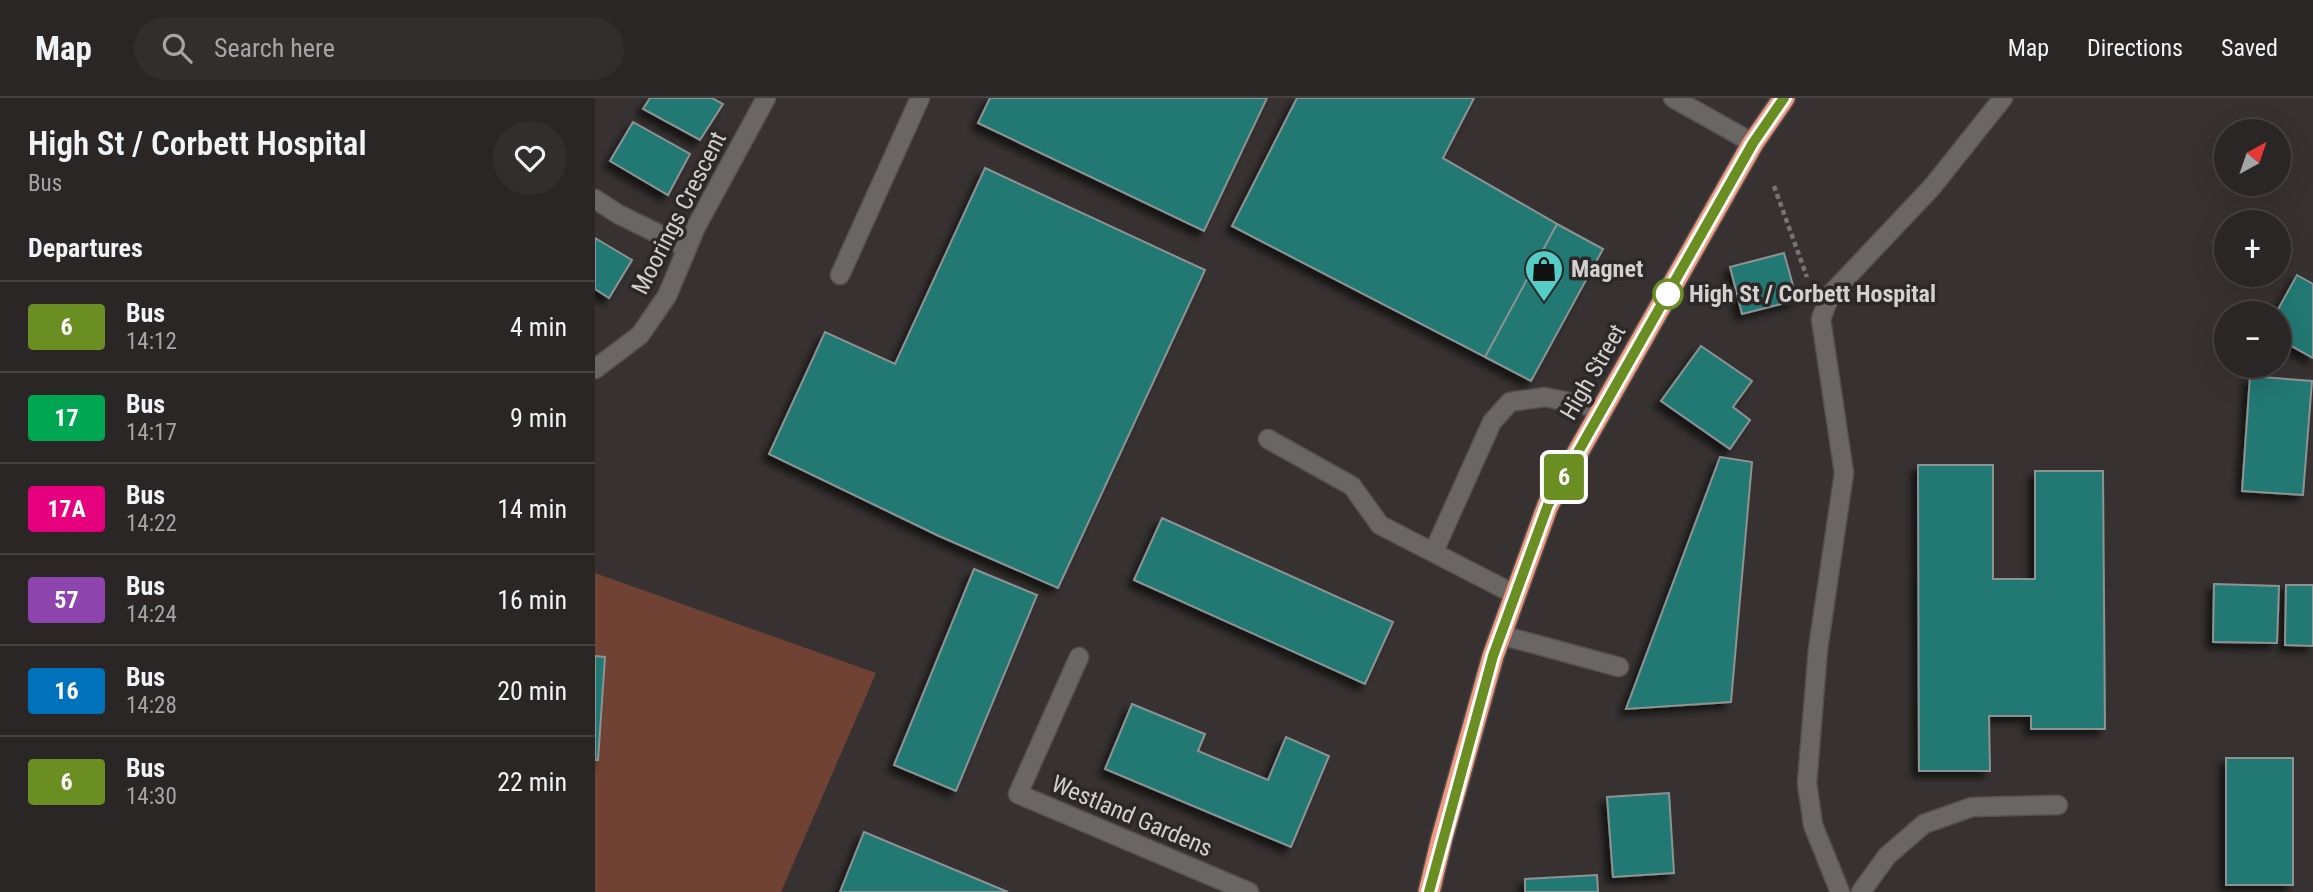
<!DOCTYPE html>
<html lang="en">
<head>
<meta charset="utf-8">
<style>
  :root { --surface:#292625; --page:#312e2d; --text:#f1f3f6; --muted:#a5a5a7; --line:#454342 }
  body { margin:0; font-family:"Roboto Condensed",sans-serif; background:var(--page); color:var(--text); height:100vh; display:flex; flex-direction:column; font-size:26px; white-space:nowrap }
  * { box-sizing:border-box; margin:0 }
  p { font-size:23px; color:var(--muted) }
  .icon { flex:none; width:38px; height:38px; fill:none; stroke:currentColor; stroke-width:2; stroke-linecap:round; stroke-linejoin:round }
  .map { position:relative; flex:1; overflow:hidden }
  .details { display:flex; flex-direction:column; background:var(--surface); width:595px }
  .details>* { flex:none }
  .badge { padding:0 14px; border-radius:5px; font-size:24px; line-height:46px }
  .needle { width:46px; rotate:40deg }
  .tools { position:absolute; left:1619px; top:21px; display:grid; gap:14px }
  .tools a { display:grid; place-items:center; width:77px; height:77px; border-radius:50%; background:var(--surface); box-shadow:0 7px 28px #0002,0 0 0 2px var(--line); font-size:35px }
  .map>.badge { position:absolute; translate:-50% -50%; box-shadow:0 0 0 4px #fff }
  h2 { padding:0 28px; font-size:26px; line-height:63px }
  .round { display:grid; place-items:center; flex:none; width:74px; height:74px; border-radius:37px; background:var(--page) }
  .head { display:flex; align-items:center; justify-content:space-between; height:119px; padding:0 28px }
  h1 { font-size:33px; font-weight:600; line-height:52px }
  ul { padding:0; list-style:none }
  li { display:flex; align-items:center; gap:21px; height:91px; padding:0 28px; border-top:2px solid var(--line) }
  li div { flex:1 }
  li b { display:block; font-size:26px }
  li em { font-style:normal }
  li .badge { min-width:77px; font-weight:700; text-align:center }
  header { display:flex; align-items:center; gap:42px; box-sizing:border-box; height:98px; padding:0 35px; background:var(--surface); border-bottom:2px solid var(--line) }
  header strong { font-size:33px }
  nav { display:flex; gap:38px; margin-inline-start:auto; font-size:24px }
  .search { width:490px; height:63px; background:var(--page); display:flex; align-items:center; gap:18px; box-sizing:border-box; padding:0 24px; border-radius:38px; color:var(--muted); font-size:26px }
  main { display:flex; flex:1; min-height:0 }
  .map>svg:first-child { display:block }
</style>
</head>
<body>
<header>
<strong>Map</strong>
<div class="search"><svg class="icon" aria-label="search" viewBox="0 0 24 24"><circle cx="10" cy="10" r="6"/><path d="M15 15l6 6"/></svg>Search here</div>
<nav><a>Map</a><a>Directions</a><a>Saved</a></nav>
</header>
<main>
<section class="details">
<div class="head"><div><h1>High St / Corbett Hospital</h1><p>Bus</p></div><a class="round"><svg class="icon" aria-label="heart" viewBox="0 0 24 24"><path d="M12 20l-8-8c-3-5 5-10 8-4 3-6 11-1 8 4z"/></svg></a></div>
<h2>Departures</h2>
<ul>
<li><span class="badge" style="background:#6b8e23;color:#fff">6</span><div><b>Bus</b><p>14:12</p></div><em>4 min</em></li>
<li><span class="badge" style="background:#00a651;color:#fff">17</span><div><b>Bus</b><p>14:17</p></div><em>9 min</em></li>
<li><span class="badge" style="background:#e6007e;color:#fff">17A</span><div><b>Bus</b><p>14:22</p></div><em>14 min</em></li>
<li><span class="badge" style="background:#8e44ad;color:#fff">57</span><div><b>Bus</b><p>14:24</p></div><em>16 min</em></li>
<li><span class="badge" style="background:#0072bc;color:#fff">16</span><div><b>Bus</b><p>14:28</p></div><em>20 min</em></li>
<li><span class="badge" style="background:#6b8e23;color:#fff">6</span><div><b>Bus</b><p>14:30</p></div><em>22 min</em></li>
</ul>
</section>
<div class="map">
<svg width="1718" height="794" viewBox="0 0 1718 794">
  <defs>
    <filter id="shadow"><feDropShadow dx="-6" dy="6" stdDeviation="3.5" flood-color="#0009"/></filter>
  </defs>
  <rect width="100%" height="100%" fill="#373231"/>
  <path fill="#6f4234" d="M0,475L281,575L186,794H0Z"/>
  <path fill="#207873" stroke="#8d9392" stroke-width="2" filter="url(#shadow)" d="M55,0H117L128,6L105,42L48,11Z
    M395,0H672L609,133L383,25Z
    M702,0H879L848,60L962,126L890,259L637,128Z
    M38,24L95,56L73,97L15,63Z
    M390,70L610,172L463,490L344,438L174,356L230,234L300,266Z
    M962,126L1008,151L936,283L890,259Z
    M0,140L37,162L14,200L0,191Z
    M1189,155L1202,202L1147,216L1135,169Z
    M1702,177L1718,186V260L1684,241V215H1681Z
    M1106,248L1157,283L1138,309L1155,322L1135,351L1066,303Z
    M1655,278L1717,283L1708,397L1647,393Z
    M1125,359L1157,364L1136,604L1031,611Z
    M1323,367H1398V481H1440V373H1508L1510,631H1436V618H1394L1395,673H1324Z
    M567,420L798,524L770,586L539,482Z
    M379,471L442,497L361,693L299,667Z
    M1619,486L1684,488L1682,545L1618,544Z
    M1691,487H1718V548L1690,547Z
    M0,558L10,559L3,662H0Z
    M537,606L610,636L603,653L673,682L691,639L734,658L696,749L510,671Z
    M1631,660H1698V787H1631Z
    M1074,695L1079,775L1018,779L1012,699Z
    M269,734L413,794H245Z
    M1002,777L1003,794H930V781Z"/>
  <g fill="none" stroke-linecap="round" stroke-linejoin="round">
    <defs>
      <path id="lane" d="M245,177L325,0
        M673,341L757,388L785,427L921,497
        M839,453L897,324L915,304L950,299L1008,311
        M906,537L1024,569
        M1245,794L1218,727L1212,685L1223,551L1249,375L1226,221L1235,197L1337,89L1408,0
        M1266,794L1292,758L1329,726L1377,709L1463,707"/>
      <path id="street" d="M1078,0L1158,45
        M0,101L23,116L92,150
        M0,271L45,237L72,198L101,129L171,0
        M484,559L423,696L654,794"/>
      <path id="highway" d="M834,794L847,740L898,558L953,407L1158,45L1189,0"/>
    </defs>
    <use href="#lane" stroke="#545150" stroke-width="21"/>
    <use href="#street" stroke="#545150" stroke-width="21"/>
    <use href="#highway" stroke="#545150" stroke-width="24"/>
    <path stroke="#787474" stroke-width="4.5" stroke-dasharray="5 3.5" stroke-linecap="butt" d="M1179,88L1212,179"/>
    <use href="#lane" stroke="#6a6664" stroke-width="18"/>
    <use href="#street" stroke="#6a6664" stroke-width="18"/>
    <use href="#highway" stroke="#f3987c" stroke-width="21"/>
  </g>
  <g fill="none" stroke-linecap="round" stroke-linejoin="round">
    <defs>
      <path id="line" d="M834,794L898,558L953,407L1158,45L1189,0"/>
    </defs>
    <use href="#line" stroke="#fff" stroke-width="16"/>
    <use href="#line" stroke="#6b8e23" stroke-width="10"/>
  </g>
  <defs>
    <symbol id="shop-pin" viewBox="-11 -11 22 30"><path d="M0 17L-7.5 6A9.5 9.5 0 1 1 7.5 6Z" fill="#54cdc7" stroke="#2c2827"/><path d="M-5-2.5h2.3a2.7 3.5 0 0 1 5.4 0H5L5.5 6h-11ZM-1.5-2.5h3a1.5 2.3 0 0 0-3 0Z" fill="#111"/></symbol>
  </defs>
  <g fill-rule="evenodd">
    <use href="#shop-pin" x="927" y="149" width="44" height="60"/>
  </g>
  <circle fill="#fff" stroke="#6b8e23" stroke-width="3.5" cx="1073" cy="196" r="14"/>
  <g text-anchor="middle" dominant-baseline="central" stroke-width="7" stroke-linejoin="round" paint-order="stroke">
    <g font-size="24" fill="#d3d0d0" stroke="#2c2827">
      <text transform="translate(84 115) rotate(-63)">Moorings Crescent</text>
      <text transform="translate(998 274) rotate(-60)">High Street</text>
      <text transform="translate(537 718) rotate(23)">Westland Gardens</text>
    </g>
    <g font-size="24" font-weight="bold" fill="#d3d0d0" stroke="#2c2827" text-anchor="start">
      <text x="976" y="171">Magnet</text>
    </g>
    <g font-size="24" font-weight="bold" fill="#d3d0d0" stroke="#2c2827" text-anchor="start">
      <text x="1094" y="196">High St / Corbett Hospital</text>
    </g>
  </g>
</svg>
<div class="tools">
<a><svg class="needle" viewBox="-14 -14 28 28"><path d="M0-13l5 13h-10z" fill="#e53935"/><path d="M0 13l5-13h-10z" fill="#a5a5a7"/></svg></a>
<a>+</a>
<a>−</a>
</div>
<b class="badge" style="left:969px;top:379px;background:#6b8e23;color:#fff">6</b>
</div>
</main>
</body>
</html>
